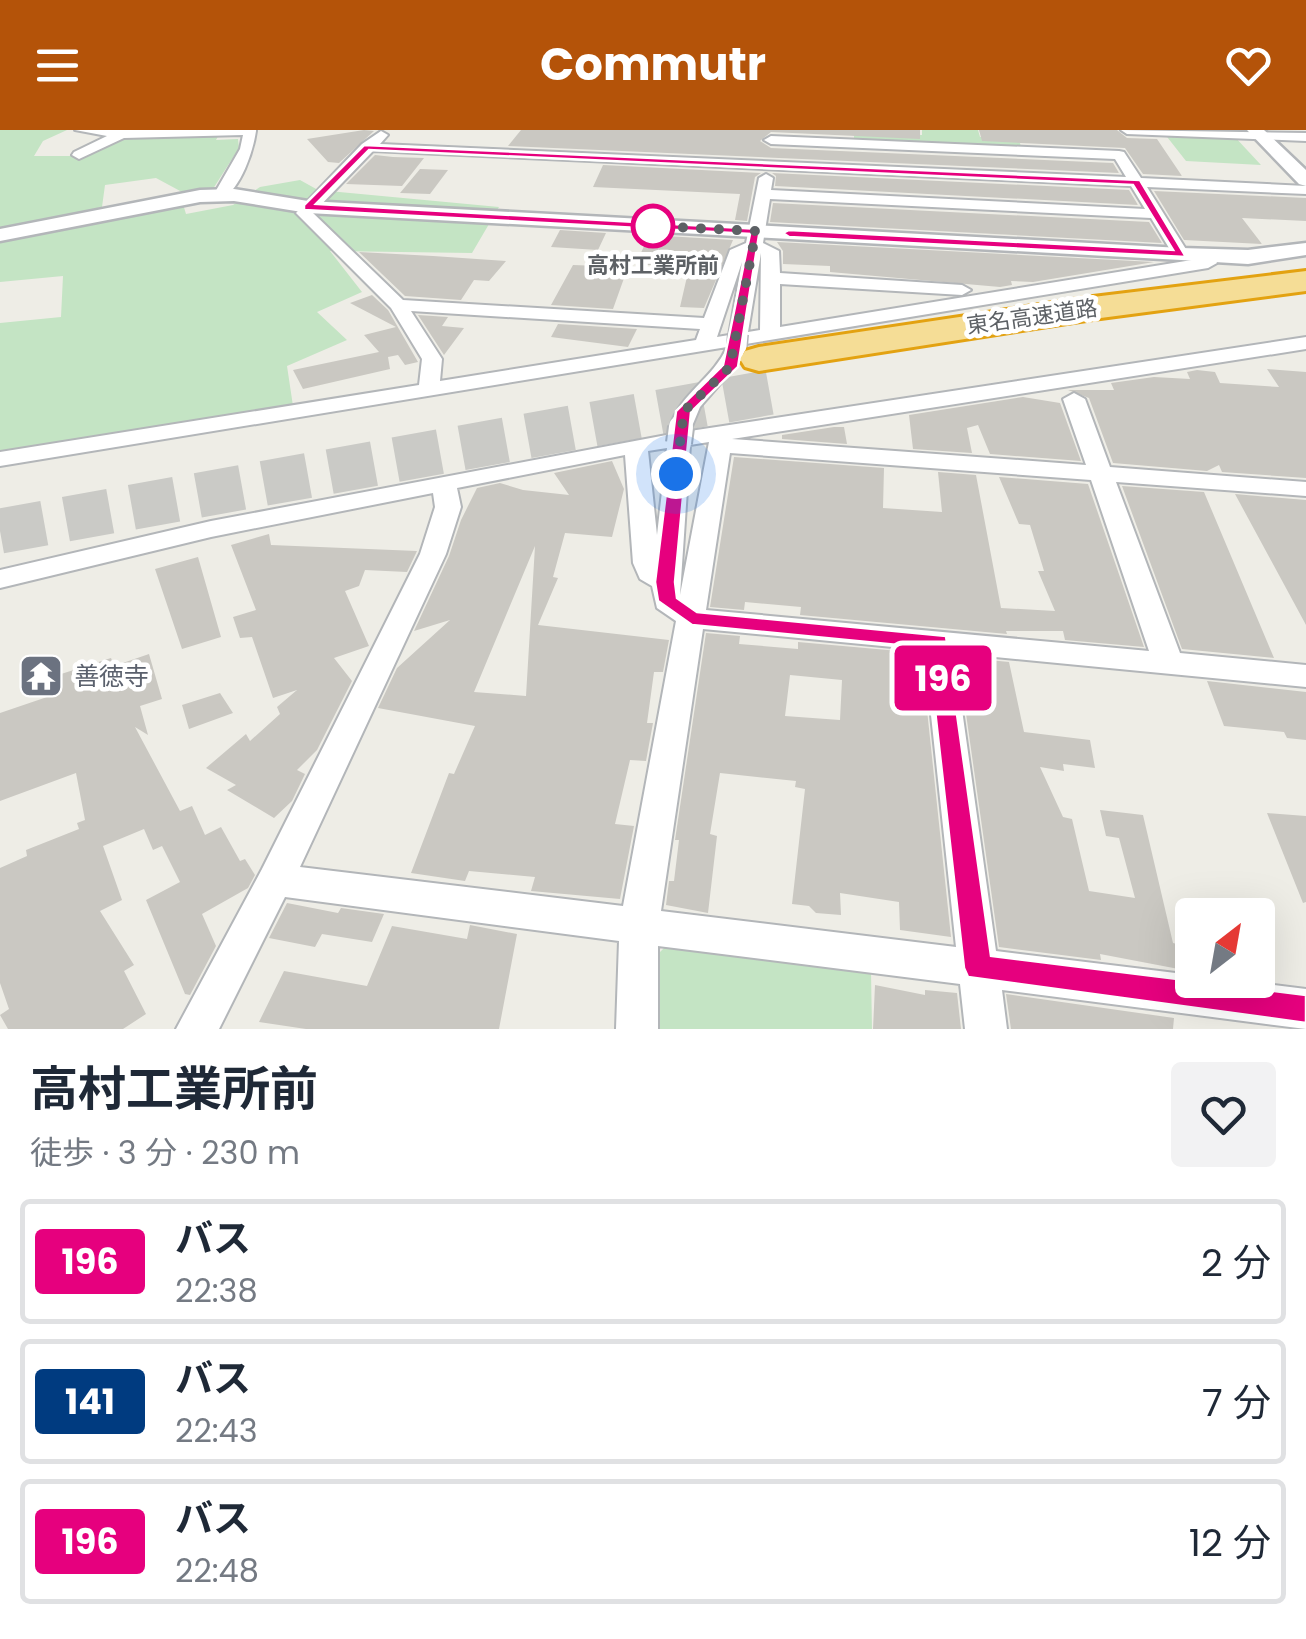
<!DOCTYPE html>
<html lang="ja">
<head>
<meta charset="utf-8">
<style>
  :root { --surface:#fff; --page:#f2f2f3; --text:#1f2937; --muted:#747a83; --line:#e0e1e3; --accent:#b45309 }
  body { margin:0; font-family:Poppins,"Noto Sans JP",sans-serif; background:var(--page); color:var(--text); height:100vh; display:flex; flex-direction:column; font-size:38px; white-space:nowrap }
  * { box-sizing:border-box; margin:0 }
  p { font-size:32px; color:var(--muted) }
  .icon { flex:none; width:55px; height:55px; fill:none; stroke:currentColor; stroke-width:2; stroke-linecap:round; stroke-linejoin:round }
  .map { position:relative; height:899px; overflow:hidden }
  .details { display:flex; flex-direction:column; background:var(--surface); flex:1 }
  .details>* { flex:none }
  .badge { padding:0 20px; border-radius:8px; font-size:35px; line-height:65px }
  .needle { width:65px; rotate:31deg }
  .controls { position:absolute; left:1175px; top:768px; display:grid; gap:20px }
  .controls a { display:grid; place-items:center; width:100px; height:100px; border-radius:10px; background:var(--surface); box-shadow:0 10px 40px #0002; font-size:50px }
  .you { position:absolute; width:50px; height:50px; margin:-25px; border:8px solid #fff; border-radius:50%; background:#1a73e8; box-shadow:0 0 0 15px #1a73e833 }
  .map>.badge { position:absolute; translate:-50% -50%; box-shadow:0 0 0 5px #fff }
  .round { display:grid; place-items:center; flex:none; width:105px; height:105px; border-radius:10px; background:var(--page) }
  .head { display:flex; align-items:center; justify-content:space-between; height:170px; padding:0 30px }
  h1 { font-size:48px; font-weight:700; line-height:75px }
  ul { padding:0; list-style:none }
  li { display:flex; align-items:center; gap:30px; height:125px; margin:0 20px 15px; padding:0 10px; border:5px solid var(--line); border-radius:10px }
  li div { flex:1 }
  li b { display:block; font-size:38px }
  li em { font-style:normal }
  li .badge { min-width:110px; font-weight:700; text-align:center }
  header { display:flex; justify-content:space-between; align-items:center; height:130px; padding:0 30px; background:var(--accent); color:#fff; font-size:45px; font-weight:700 }
  .map>svg:first-child { display:block }
</style>
</head>
<body>
<header><svg class="icon" aria-label="menu" viewBox="0 0 24 24"><path d="M4 6h16M4 12h16M4 18h16"/></svg>Commutr<svg class="icon" aria-label="heart" viewBox="0 0 24 24"><path d="M12 20l-8-8c-3-5 5-10 8-4 3-6 11-1 8 4z"/></svg></header>
<div class="map">
<svg width="1306" height="899" viewBox="0 0 1306 899">
  <rect width="100%" height="100%" fill="#eeede6"/>
  <path fill="#c4e4c4" d="M0,0H67L43,11L34,26H83L122,6L220,3L216,10L238,9L239,18L211,62H182L156,48L105,55L102,77L0,100Z
    M922,0H978L980,7L1018,8L1022,19L854,12V2L922,5Z
    M1164,3L1234,6L1261,35L1186,31Z
    M300,50L318,60L499,77L472,123L330,121L362,162L317,182L347,210L287,236L293,276L0,324V193L61,187L63,146L0,152V112L182,71L186,84L233,75L260,57Z
    M665,817L871,842L872,899H659V823Z"/>
  <path fill="#cac8c2" fill-rule="evenodd" d="M364,0L374,1L339,33L328,32L307,9Z
    M521,0H920V9L771,2L760,11L771,18L1113,33L1119,43L508,16Z
    M979,0H1117L1127,8L1157,9L1182,46L1143,44L1125,18L982,11Z
    M375,25L393,27L424,28L402,56L346,54Z
    M603,35L761,43L755,47L747,91L735,90L740,64L593,57Z
    M420,39L448,40L430,64L400,63Z
    M772,43L1129,60L1138,75L775,56L776,46Z
    M1154,61L1306,68V91L1242,88L1262,114L1184,110Z
    M773,73L1149,92L1162,113L770,92Z
    M560,100L606,103L598,120L551,117Z
    M649,105L733,110L704,178L680,177L689,138L636,134Z
    M777,112L1154,132L1033,152L1011,151L1012,155L1000,157L830,142V136L783,134V121Z
    M359,122L433,126L506,131L489,151L474,150L461,170L405,166Z
    M573,135L628,137L613,179L551,175Z
    M372,165L388,180L418,232L405,235L398,225L388,227L390,239L303,259L293,240L379,222L364,205L396,197L350,173Z
    M418,185L448,187L442,196L464,198L444,225Z
    M558,194L637,199L628,217L551,207Z
    M1267,239L1306,242V348L1222,342L1219,335L1207,341L1113,333L1089,268L1068,260H1114L1111,253L1154,247L1190,249L1187,242L1197,240L1215,242L1220,253L1279,257Z
    M1023,267L1060,273L1081,331L990,324L978,295L967,298L972,323L913,319L909,285Z
    M834,297H844L847,314L782,309V305Z
    M734,327L884,338L883,378L942,382L938,342L976,345L1001,478L1055,481L1038,441H1044L1030,395L1019,394L999,347L1088,354L1144,517L1065,510L1063,501H1006L1007,504L800,485L801,477L745,472L744,480L710,477Z
    M612,331L624,359L612,407L565,403L553,447L558,448L538,495L669,510L663,542H654L647,593H653L646,631L630,630L615,694L634,696L620,769L531,761L535,747L469,741L465,751L411,743L449,643L454,644L475,596L378,578L397,538L450,490L414,501L449,426L461,390L477,358L500,353L523,360L569,365L554,343ZM535,416L526,566L474,562Z
    M1122,356L1204,362L1274,528L1182,519Z
    M1235,364L1306,370V495Z
    M269,404L271,415L417,421L407,442L365,440L359,456L345,461L369,516L334,528L352,551L317,620L297,640L305,644L292,671L274,688L227,660L236,655L206,638L246,604L250,611L280,584L277,577L297,560L273,568L252,507L240,508L233,487L256,480L231,415Z
    M198,427L221,507L182,519L155,439Z
    M706,503L740,506L739,514L798,519V512L921,523L951,807L900,800L899,772L840,763L841,785L816,783L809,776L792,774L805,659L795,657L796,651L720,643L710,704L717,706L708,783L666,775L669,751H674L679,710H675ZM790,545L842,550L840,590L785,586Z
    M149,524L162,569L140,576L148,605L135,597L180,681L192,676L205,705L221,697L240,731L245,729L255,745L248,758L202,784L216,816L190,865L185,864L146,770L180,752L162,716L153,720L144,699L103,716L122,770L100,781L134,835L124,841L146,884L123,899H8L0,885L9,879L0,853V738L27,726L26,720L79,699L77,693L85,690L76,643L0,671V583L50,566L48,558L60,554L58,545L111,528L114,536Z
    M958,527L1009,532L1024,602L1090,610L1095,638L1063,634L1064,641L1040,637L1063,687L1072,689L1089,761L1135,768L1119,708L1106,706L1100,680L1143,685L1173,813L1177,814L1184,840L1100,824L1101,830L999,817Z
    M1207,551L1306,562V610L1287,608L1284,602L1224,596Z
    M220,563L233,583L189,599L182,575Z
    M1267,683L1306,686V772L1303,773Z
    M287,773L338,783L341,778L384,784L372,812L322,804L315,817L269,808Z
    M470,795L517,804L499,899H306L259,892L284,841L367,856L392,796L467,809Z
    M875,855L925,865V860L957,863L961,899H873Z
    M1006,864L1174,888L1173,899H1011Z"/>
  <g fill="none" stroke-linecap="round" stroke-linejoin="round">
    <path stroke="#cacac6" stroke-width="45" stroke-dasharray="45 22" stroke-linecap="butt" d="M0,401L788,259"/>
    <defs>
      <path id="minor" d="M75,0H256V1C253,22 241,58 222,69L214,64L240,19L243,5L124,8L79,29L72,25L74,22L107,6Z
        M1121,0L1306,3V11L1127,4Z
        M381,1L388,5L380,14L1126,47L1115,29L771,14L764,10L771,6L1119,21L1124,22L1141,48L1306,56V64L1147,57L1189,124L1181,129L1175,128L1151,88L770,69L763,113L779,121L780,143L962,155L971,160L962,165L780,154V197L1198,129L1199,121H1211L1217,133L1208,138L746,214L742,229L700,277L690,301L1306,207V219L732,309L1086,335L1063,269L1074,263L1085,269L1110,337L1306,352V366L1116,352L1180,523L1306,535V557L954,523L996,821L1192,845V850H1232L1306,859V899L1002,860L1007,899H965L960,854L658,816V899H616L619,811L285,767L219,899H176L262,739L420,424L435,377L433,363L211,407L0,458V440L211,391L677,303L670,297C680,263 713,249 727,217L0,336V322L419,255L422,229L391,178L296,83L362,14ZM373,21L1131,56L1145,79L771,60L773,48L766,44L759,48L746,113L730,120L704,188L403,170L313,83ZM761,123L760,200L748,202ZM742,132L729,205L717,207ZM411,181L700,199L696,210L440,251L442,229ZM709,312L680,465L690,315ZM667,318L657,405L648,321ZM730,323L1091,350L1149,521L706,480ZM625,325L633,433L640,449L652,456L657,478L676,491L623,776L300,737L446,424L461,377L457,358ZM703,499L924,520L956,817L661,781Z"/>
      <path id="tertiary" d="M1247,0H1264L1306,40V56L1299,54Z
        M234,59L308,71L1181,118L1248,120L1306,113V125L1248,134L1181,130L308,83L234,71L200,72L0,111V99L200,60Z"/>
      <path id="motorway" d="M1306,141V161L1093,189L759,241L745,237L740,229L745,221L759,217L1093,167Z"/>
    </defs>
    <use href="#minor" stroke="#b3b6b9" stroke-width="4"/>
    <use href="#tertiary" stroke="#b3b6b9" stroke-width="5"/>
    <use href="#motorway" stroke="#e3a211" stroke-width="6"/>
    <use href="#minor" fill="#fff" fill-rule="evenodd"/>
    <use href="#tertiary" fill="#fff" fill-rule="evenodd"/>
    <use href="#motorway" fill="#f5dd96" fill-rule="evenodd"/>
    <defs>
      <path id="minor-bridge-far1" d="M737,216L738,204"/>
      <path id="minor-bridge" d="M679,313L681,297"/>
    </defs>
    <use href="#minor-bridge-far1" stroke="#b3b6b9" stroke-width="22" stroke-linecap="butt"/>
    <use href="#minor-bridge" stroke="#b3b6b9" stroke-width="28" stroke-linecap="butt"/>
    <use href="#minor-bridge-far1" stroke="#fff" stroke-width="19"/>
    <use href="#minor-bridge" stroke="#fff" stroke-width="24"/>
  </g>
  <path fill="#e6007e" stroke="#fff" stroke-width="2.5" d="M364,15L1140,50L1186,127L789,107L783,103L789,100L1173,120L1133,55L369,20L316,74L760,99L738,237L691,282L675,452L677,468L697,482L946,506L991,826L1306,865V893L968,847L964,838L928,518L692,495L658,471L655,452L676,281L723,235L750,104L304,80V75Z"/>
  <g fill="none" stroke-linecap="round" stroke-linejoin="round">
    <path stroke="#5d6165" stroke-width="10" stroke-dasharray="0 18" d="M653,96H650L756,101L730,237L684,281L676,344"/>
  </g>
  <defs>
    <symbol id="temple-square" viewBox="-11 -11 22 22"><rect x="-9" y="-9" width="18" height="18" rx="4" fill="#6b7280" stroke="#fff"/><path d="M0-6L5-2H3V0L6.5 2.5H4V6H1.5V3h-3V6H-4V2.5H-6.5L-3 0V-2H-5Z" fill="#fff"/></symbol>
  </defs>
  <g fill-rule="evenodd">
    <use href="#temple-square" x="16" y="521" width="50" height="50"/>
  </g>
  <circle fill="#fff" stroke="#e6007e" stroke-width="5" cx="653" cy="96" r="20"/>
  <g text-anchor="middle" dominant-baseline="central" stroke-width="9" stroke-linejoin="round" paint-order="stroke">
    <g font-size="22" font-weight="bold" fill="#5d6165" stroke="#fff">
      <text x="653" y="135">高村工業所前</text>
    </g>
    <g font-size="22" fill="#5d6165" stroke="#fff">
      <text transform="translate(1032 187) rotate(-8)">東名高速道路</text>
    </g>
    <g font-size="25" fill="#5b616d" stroke="#fff" text-anchor="start">
      <text x="74" y="546">善徳寺</text>
    </g>
  </g>
</svg>
<div class="controls">
<a><svg class="needle" viewBox="-14 -14 28 28"><path d="M0-13l5 13h-10z" fill="#e53935"/><path d="M0 13l5-13h-10z" fill="#747a83"/></svg></a>
</div>
<div class="you" style="left:676px;top:344px"></div>
<b class="badge" style="left:943px;top:548px;background:#e6007e;color:#fff">196</b>
</div>
<section class="details">
<div class="head"><div><h1>高村工業所前</h1><p>徒歩 · 3 分 · 230 m</p></div><a class="round"><svg class="icon" aria-label="heart" viewBox="0 0 24 24"><path d="M12 20l-8-8c-3-5 5-10 8-4 3-6 11-1 8 4z"/></svg></a></div>
<ul>
<li><span class="badge" style="background:#e6007e;color:#fff">196</span><div><b>バス</b><p>22:38</p></div><em>2 分</em></li>
<li><span class="badge" style="background:#003b80;color:#fff">141</span><div><b>バス</b><p>22:43</p></div><em>7 分</em></li>
<li><span class="badge" style="background:#e6007e;color:#fff">196</span><div><b>バス</b><p>22:48</p></div><em>12 分</em></li>
</ul>
</section>
</body>
</html>
